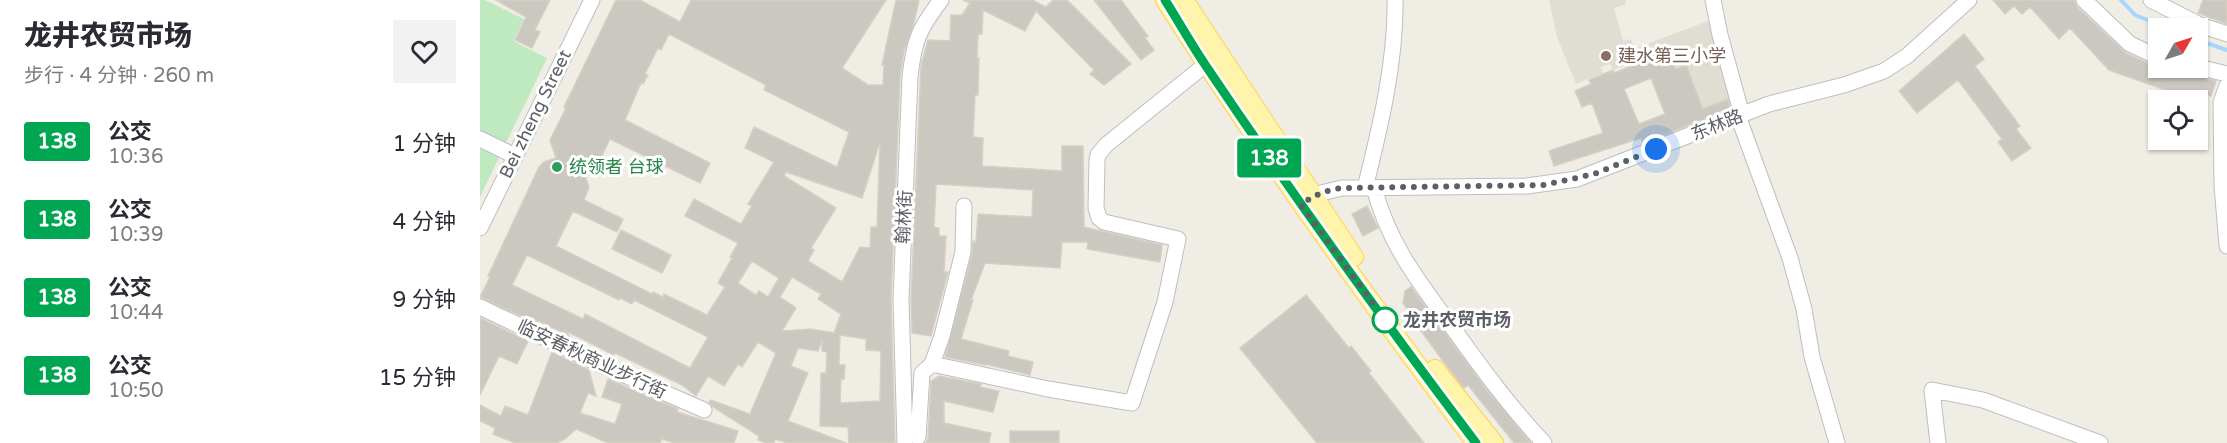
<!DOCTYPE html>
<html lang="zh">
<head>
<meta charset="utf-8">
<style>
  :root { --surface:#fff; --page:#f2f2f3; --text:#2b2b33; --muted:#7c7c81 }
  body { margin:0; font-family:"Varela Round","Noto Sans SC",sans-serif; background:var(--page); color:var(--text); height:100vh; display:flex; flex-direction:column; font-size:22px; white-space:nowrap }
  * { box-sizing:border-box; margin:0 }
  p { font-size:20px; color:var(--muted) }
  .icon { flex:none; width:33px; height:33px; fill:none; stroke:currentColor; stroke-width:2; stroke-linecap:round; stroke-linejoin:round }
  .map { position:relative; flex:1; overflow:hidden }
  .details { display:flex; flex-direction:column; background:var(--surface); width:480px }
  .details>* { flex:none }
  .badge { padding:0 12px; border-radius:4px; font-size:21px; line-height:39px }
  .needle { width:39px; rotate:51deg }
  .fabs { position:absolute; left:1668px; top:18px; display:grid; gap:12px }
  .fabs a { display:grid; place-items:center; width:60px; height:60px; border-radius:0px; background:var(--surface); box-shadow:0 2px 4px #0004; font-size:30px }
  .you { position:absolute; width:30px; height:30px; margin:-15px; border:4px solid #fff; border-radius:50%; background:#1a73e8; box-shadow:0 0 0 9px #1a73e833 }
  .map>.badge { position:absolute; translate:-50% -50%; box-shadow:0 0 0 3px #fff }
  .round { display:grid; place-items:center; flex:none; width:63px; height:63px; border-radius:0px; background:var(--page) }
  .headline { display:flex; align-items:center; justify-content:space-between; height:102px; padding:0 24px }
  h1 { font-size:28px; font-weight:800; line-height:45px }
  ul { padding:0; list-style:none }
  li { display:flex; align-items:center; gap:18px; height:78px; padding:0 24px }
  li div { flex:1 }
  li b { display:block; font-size:22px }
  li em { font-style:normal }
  li .badge { min-width:66px; font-weight:700; text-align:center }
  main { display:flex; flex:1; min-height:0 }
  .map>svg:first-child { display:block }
</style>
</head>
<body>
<main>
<section class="details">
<div class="headline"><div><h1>龙井农贸市场</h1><p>步行 · 4 分钟 · 260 m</p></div><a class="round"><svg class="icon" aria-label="heart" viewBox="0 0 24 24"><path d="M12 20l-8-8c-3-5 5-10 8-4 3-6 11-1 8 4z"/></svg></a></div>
<ul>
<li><span class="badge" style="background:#00a651;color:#fff">138</span><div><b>公交</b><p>10:36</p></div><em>1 分钟</em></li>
<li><span class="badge" style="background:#00a651;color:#fff">138</span><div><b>公交</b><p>10:39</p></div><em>4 分钟</em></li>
<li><span class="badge" style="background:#00a651;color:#fff">138</span><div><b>公交</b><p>10:44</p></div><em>9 分钟</em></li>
<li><span class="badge" style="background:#00a651;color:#fff">138</span><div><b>公交</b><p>10:50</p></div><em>15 分钟</em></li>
</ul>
</section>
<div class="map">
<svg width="1747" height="443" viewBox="0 0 1747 443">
  <rect width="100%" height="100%" fill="#f0eee4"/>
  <path fill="#e0ddd3" d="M1069,0H1145L1146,4L1134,8L1143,41L1151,39L1154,49L1233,19L1256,108L1219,123L1189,48L1133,70L1130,64L1121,67L1123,73L1096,84L1077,37Z"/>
  <path fill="#bfeac0" d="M0,0H5L44,19L33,41L67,58L0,197Z"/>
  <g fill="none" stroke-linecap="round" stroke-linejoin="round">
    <path stroke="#a6d5ff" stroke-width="4" d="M1641,0L1655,15L1688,28
      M1718,40L1747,50"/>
  </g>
  <path fill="#cbc8c1" stroke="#d6d0c2" stroke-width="1.5" fill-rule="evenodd" d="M16,0H70L55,30L60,32L52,48L35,40L46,17Z
    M136,0H160L200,22L211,0H406L362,68L388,85H403L404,65H402L416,0H439L434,23L424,51L420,77L411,299L415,443H369L368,427L340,426L341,373H346L347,352L342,351V340L338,351L318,348L311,366L328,373L308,421L366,443H307L295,439L294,443H287L278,440L279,436L233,407L229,402L231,400L270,414L296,353L278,342L262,367L258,364L244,386L228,376L216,396L202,385L135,353L134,355L86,331L89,336L57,320L56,323L0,297L10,277L8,276L59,167L64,162L76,158L70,140L86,108L84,107ZM189,34L286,85L284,90L369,132L357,167L274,127L265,148L294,162L268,204L272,206L261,224L214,199L205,216L258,243L250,257L252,258L238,283L245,287L227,315L184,294L183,297L173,292L172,294L76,246L93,211L137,232L143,219L104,200L109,187L103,170L118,164L130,139L220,183L230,163L145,120L161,83L163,84L168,75L165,74L178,48L181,50ZM400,142L397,227H391L390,248L380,247L362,282L328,261L334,250L331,248L356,208L304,176L306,172L382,198ZM47,255L139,300L140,298L152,304L154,300L228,337L210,368L105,314L103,319L32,285ZM272,261L299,278L288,297L279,291L276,295L258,283ZM312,277L341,294L338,299L361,314L354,333L331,329L302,331L316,308L300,297ZM360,335L386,339V350L401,351L400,401L360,403L361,379H364L365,365H359Z
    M483,0H552L566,7L573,0H587L651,64L624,85L610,74L614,70L556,11L545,31L503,10L502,34H498L497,58H499L498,95H495L493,137L503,138L502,166L582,171V146H603L604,227L682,245L680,262L607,249L608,242H582L580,268L505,263L491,300H493L481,339L529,351L528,356L553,362L550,375L505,364V365L465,357L492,254L493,241L496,242L498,214L552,217L553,190L456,184L454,227L459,228V236H466L464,272H468L451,336L432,333L431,299L441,66L448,40L470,41L471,15H482L490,3Z
    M614,0H641L668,36L665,38L674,50L661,60Z
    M1513,0H1594L1597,7L1646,53L1678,68H1704L1709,69L1715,76L1736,81L1731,96L1719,91L1716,99L1695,91L1694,93L1629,70L1590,28L1579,39L1550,7L1542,14L1534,6L1525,14Z
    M1723,0H1747V24L1718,13Z
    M1484,34L1504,59L1495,66L1540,126L1536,129L1551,148L1532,161L1518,142L1522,139L1478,80L1437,113L1419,91Z
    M1189,51L1196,69L1206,65L1223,109L1248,99L1250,109L1163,143L1161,138L1074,166L1069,151L1123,133L1112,103L1102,107L1095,91L1111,84L1109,80L1133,70L1134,73ZM1171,78L1185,114L1159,124L1144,89Z
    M887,206L898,228L883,236L872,214Z
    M141,230L191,255L182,273L132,249Z
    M931,287L1010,394L1051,443H1034L988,385L984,388L963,361L928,313L929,312L923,303L925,291Z
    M826,295L869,348L871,346L891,371L889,373L944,443H837L760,348Z
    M0,318L48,341L37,364L19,356L0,395Z
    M72,352L109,370L116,396L108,393L100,413L135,424L142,404L122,397L128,379L198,409L197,412L258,431L254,443H194L182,439L180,443H128L96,429L85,439L77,443H35L13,434L15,428L0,421V405L21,416L25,406L48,415Z
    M459,376L501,384L500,387L519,391L513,412L464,401V423L511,433L509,443H446L448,438L451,381Z
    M530,431H579V443H530Z"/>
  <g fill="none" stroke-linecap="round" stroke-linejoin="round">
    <defs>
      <path id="minor" d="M1233,0L1240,35L1262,115
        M1604,0L1650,44L1678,57
        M1671,0L1720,25L1747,34
        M1718,67L1747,74
        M1747,86L1741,102L1742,186L1747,246
        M1258,116L1310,258L1324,309L1332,357L1357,443
        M0,139L35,156
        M885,188C900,128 916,62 915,0
        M894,188C910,247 940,283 975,331C1003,370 1031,408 1064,443
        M826,201L841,193L862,188L1047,186L1097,179L1289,104L1364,85L1404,71L1427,56L1489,0
        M0,228L112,0
        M0,307L126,367L224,410
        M452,364L462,336L483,252L484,206
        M438,437L442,373L452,364L568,389L652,403L685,302L698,239L624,222L619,218L616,208L617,161L618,155L626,145L725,65
        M425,443L421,299L430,77C434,40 439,29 461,0
        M1458,443L1452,390L1503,400L1620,443"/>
      <path id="major" d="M685,0C782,152 887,299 996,443
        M704,0L874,257
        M955,369L1014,443"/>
    </defs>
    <use href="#minor" stroke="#bcbec4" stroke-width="17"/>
    <use href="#major" stroke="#ffd34f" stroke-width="20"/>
    <use href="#minor" stroke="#fff" stroke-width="15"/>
    <use href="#major" stroke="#fff4ab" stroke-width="18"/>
  </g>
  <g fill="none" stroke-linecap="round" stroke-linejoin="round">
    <defs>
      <path id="line" d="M685,0C699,22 711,44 726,66C812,194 903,320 996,443"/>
    </defs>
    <use href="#line" stroke="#fff" stroke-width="14"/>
    <use href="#line" stroke="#00a651" stroke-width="9"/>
    <path stroke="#5c6066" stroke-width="6" stroke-dasharray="0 10.8" d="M905,320L821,205C834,195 846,190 862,188L1064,185L1114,174L1176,149"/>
  </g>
  <circle fill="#8d6e63" stroke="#fff" stroke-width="2" cx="1126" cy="56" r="6"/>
  <circle fill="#2e9e5b" stroke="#fff" stroke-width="2" cx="77" cy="167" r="6"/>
  <circle fill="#fff" stroke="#00a651" stroke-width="3" cx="905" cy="320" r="12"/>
  <g text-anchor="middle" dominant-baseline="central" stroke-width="6" stroke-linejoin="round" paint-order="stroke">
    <g font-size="18" fill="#785e54" stroke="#fff" text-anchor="start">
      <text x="1138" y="56">建水第三小学</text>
    </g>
    <g font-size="18" fill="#5c6066" stroke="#fff">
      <text transform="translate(55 114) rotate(-64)">Bei zheng Street</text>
      <text transform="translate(1237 125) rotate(-22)">东林路</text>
      <text transform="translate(424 217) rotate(-87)">翰林街</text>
      <text transform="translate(112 359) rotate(25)">临安春秋商业步行街</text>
    </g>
    <g font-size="18" fill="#27864d" stroke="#fff" text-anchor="start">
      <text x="89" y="167">统领者 台球</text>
    </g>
    <g font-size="18" font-weight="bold" fill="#5c6066" stroke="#fff" text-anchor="start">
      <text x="923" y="320">龙井农贸市场</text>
    </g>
  </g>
</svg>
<div class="fabs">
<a><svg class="needle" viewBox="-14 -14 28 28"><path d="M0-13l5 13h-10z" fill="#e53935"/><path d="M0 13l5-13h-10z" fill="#7c7c81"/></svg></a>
<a><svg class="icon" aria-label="locate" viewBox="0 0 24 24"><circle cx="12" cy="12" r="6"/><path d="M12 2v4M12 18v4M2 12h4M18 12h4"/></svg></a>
</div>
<div class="you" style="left:1176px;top:149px"></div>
<b class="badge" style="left:789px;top:158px;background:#00a651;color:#fff">138</b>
</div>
</main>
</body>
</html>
